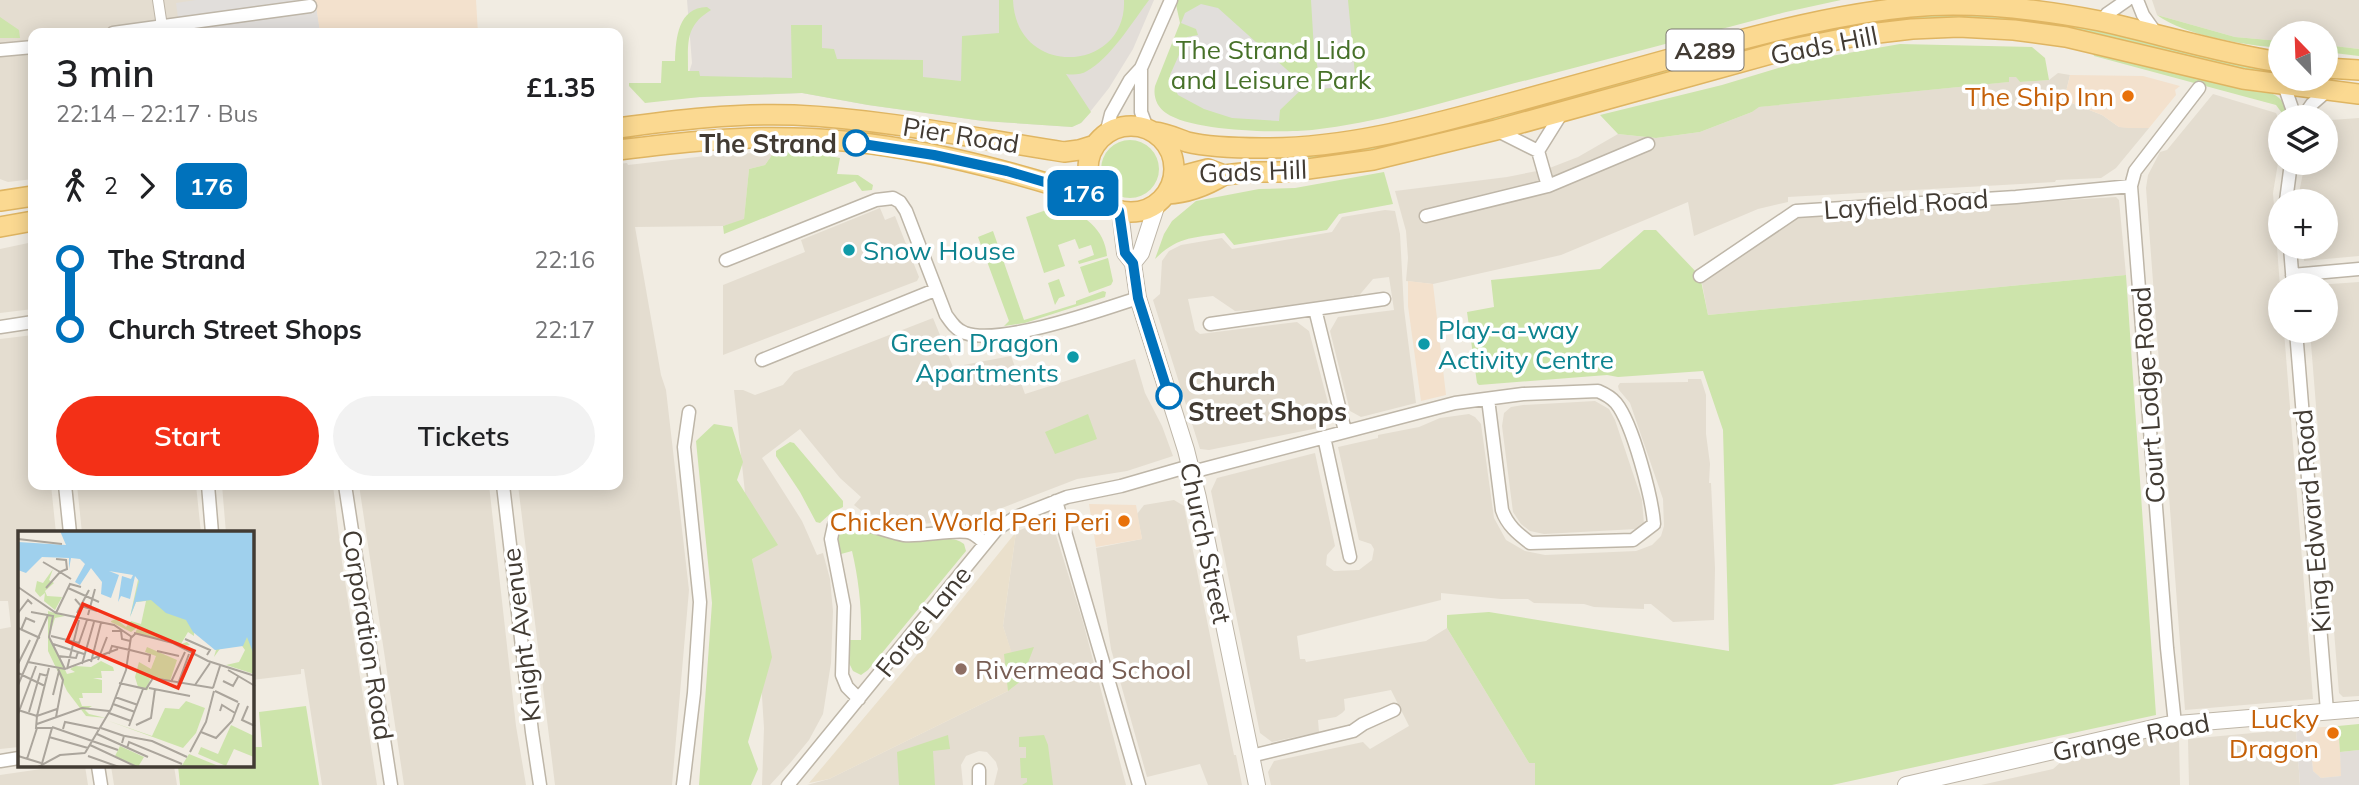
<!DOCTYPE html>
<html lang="en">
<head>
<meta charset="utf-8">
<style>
  :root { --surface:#fff; --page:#f2f2f2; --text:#202124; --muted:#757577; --accent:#f33017 }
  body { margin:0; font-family:Mulish,sans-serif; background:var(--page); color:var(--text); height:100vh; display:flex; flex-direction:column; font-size:26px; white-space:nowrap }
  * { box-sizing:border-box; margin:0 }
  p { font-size:23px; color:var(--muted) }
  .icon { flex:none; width:38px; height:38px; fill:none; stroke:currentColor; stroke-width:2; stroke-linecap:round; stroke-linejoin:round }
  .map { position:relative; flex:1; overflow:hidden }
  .sheet { position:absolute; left:28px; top:28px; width:595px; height:462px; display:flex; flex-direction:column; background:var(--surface); border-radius:14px; box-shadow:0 4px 18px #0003 }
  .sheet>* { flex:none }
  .badge { padding:0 14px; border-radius:10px; font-size:24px; line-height:46px }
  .needle { width:46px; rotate:337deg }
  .buttons { position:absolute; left:2268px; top:21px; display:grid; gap:14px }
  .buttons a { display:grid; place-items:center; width:70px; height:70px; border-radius:50%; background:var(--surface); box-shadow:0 4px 18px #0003; font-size:35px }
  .map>.badge { position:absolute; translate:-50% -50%; box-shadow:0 0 0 4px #fff }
  .legs { display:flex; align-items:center; gap:10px; height:77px; padding:0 28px; font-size:23px }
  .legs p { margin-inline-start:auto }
  .headline { display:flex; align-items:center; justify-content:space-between; height:119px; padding:0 28px }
  h1 { font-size:38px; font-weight:600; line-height:52px }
  .action { display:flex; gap:14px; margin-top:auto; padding:14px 28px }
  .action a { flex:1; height:80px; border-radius:42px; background:var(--accent); color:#fff; font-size:28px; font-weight:600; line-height:80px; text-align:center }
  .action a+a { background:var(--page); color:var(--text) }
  ul { padding:0 28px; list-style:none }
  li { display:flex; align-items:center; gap:24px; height:70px; font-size:26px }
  li i { display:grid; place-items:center; width:10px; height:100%; margin:0 9px; background:currentColor }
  li i::after { content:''; width:18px; height:18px; margin:-9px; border:5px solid; border-radius:50%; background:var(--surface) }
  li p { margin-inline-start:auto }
  li:first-child i { background:linear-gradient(#0000 50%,currentColor 0) }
  li:last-child i { background:linear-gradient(currentColor 50%,#0000 0) }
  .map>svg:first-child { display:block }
</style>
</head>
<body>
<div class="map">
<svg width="2359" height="785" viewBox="0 0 2359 785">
  <rect width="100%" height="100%" fill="#f1ece2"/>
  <path fill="#e4ddd0" d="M0,0H315L320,33H33V179L8,182L0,179Z
    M2152,0H2359V49L2326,45V33H2280V41L2235,37L2157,15Z
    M2058,73L2070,75L2064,100L2102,115L2119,127L2149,128L2116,168L2101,178L2056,180L2055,182L1788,197V202L1758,209L1694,236L1688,202L1561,255L1433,284L1406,281L1408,258L1406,231L1395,191L1507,177L1547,169L1578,157L1618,134L1656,138L1700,132L1752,112L1758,107L2008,82V77L2016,76L2020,82L2049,80Z
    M2213,94L2276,113L2280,122V151L2273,193L2280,287V331H2284L2313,699L2185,710L2146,188L2148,175L2160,152L2167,150Z
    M2359,118V256L2304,261L2303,247H2326V201H2299V193L2305,163H2326V124L2331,123V120Z
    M774,152L765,165L749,169L744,220L723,226L635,227L661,375L666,390L689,590L672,785H555L518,485H618V164L627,163L628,165L714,155Z
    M2116,197L2119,200L2126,275L1708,315L1702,283L1799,217Z
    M880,208L885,220L895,216L919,277L917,281L723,355V285L805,252L801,240Z
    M1385,210L1395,211L1400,234L1404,309L1416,403L1361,417L1350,411L1330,331L1338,317L1394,310L1389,277L1373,279L1357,298L1353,295L1349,299L1254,310L1235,311L1213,296L1188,299L1195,330L1200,334L1297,322L1309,331L1331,414L1323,427L1209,450L1200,449L1153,300L1160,294L1162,261L1169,251L1181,245L1222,238L1232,249L1332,232L1342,217Z
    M33,242V309L0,313V249Z
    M2359,282V696L2343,697L2339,693L2310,331H2326V285H2317Z
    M933,318L953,367L1011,356L1025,394L1135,359L1145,393L1162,426L1173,456L1127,471L1077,479L1002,508L963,520L922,524L884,518L863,512L854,505L861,497L840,478L800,429L762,458L802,521L817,555L823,553L830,579L833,611L831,663L823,714L809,740L791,762L770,785H762L764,728L755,586L734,390H743L755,395L783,385L794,372Z
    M33,335V485H51L56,533H19V747L0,749V629L11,627L8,601H0V339Z
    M1688,379H1701L1706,395V434L1710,464L1709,483H1711L1715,568L1714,620L1673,622L1651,604H1644V609L1594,607L1584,604L1534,603L1528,599H1501L1441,593V600L1297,636L1300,659H1305L1306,662L1426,641L1447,628L1529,763H1535V785H1271L1268,772L1274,761L1363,742L1370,749L1409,726L1391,690L1344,699L1345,710L1342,713L1336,717L1318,720L1319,732L1272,742L1260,733L1211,491L1217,478L1315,453L1335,546L1327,555L1326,565L1334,571L1359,570L1372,560L1374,549L1371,544L1359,540L1338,447L1378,438V435L1419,427L1440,418L1469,414L1475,417L1481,424L1494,518L1506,540L1525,551L1545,555L1636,551L1652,545L1661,536L1664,526L1663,499L1630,403L1619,390L1618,386L1620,383L1688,382Z
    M1595,401L1609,409L1615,420L1642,500L1644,524L1636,529L1544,534L1530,531L1521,524L1513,512L1502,426L1504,413L1511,407L1523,405Z
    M77,485H196L201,533H82Z
    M222,485H333L342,562L377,785H322L304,669H301V674L252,680V533H226Z
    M359,485H489L516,726L526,785H404Z
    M1174,500L1184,506L1234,755H1236L1242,785H1208L1200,764L1147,777L1111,649L1096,548L1142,539L1137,514L1144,505Z
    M1038,522H1045L1051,525L1056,535L1083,622L1126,785H994L998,769L996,762L987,752L979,751L966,756L961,765L963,785H807L829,779L1008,691L1020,681L1003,626L1016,532Z
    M2296,729L2300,785H2189L2188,739Z
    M2157,734L2158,739H2179L2180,785H1981L2053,769L2069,755Z
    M62,766H85L88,785H0V775Z
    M111,766H174L177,785H114Z"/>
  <path fill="#f3e1cd" d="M315,0H476L478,33H320Z
    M2070,75L2143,76L2180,86L2175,90L2176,95L2149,128H2128L2119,127L2102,115L2064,100Z
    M1408,281L1433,284L1446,395L1421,401L1408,306Z
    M1089,504L1136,505L1142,539L1096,547Z
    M2338,726L2342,776L2321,778L2313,771L2309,728Z"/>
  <path fill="#e2ddd8" d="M687,0H1154L1133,49L1109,88L1082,122L1072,127L983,121L868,105L802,93L681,98L692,63Z
    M2309,728L2313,771L2321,778L2341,776L2340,752L2359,750V785H2300L2296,729Z"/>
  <path fill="#eae0cc" d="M1016,532L1003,626L1021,681L1008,691L829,779L809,783L916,656Z"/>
  <path fill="#cde4ab" d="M999,0H1013C1016,79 1127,73 1124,0H1149C1134,20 1109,60 1087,71C1081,75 1072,75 1066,74L1091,112L1081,123L1072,127L983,121L868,105L802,93L700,97L645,103L629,86V83H661L662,61H675C676,37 678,8 707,7L711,10C685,26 688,42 688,71H699L700,76L792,78L791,25H822V48L834,49L837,59L923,60V77L961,81L962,36L999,33Z
    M1175,0H1841L1786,12C1692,37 1598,62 1504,86C1441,103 1377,123 1312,130C1279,133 1193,132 1166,113C1157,107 1153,97 1155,86L1180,23Z
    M1972,14C2015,16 2058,21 2101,30C2161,43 2219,64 2280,71V76L2223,67L2091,33L2043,25L1943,19L1345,157L1280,164V156L1780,38C1844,25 1906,15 1972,14Z
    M2157,15L2235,37L2280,41V48C2245,45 2185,36 2157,15Z
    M0,17L19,30L20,38H0Z
    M1900,44L2032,47L2045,58L2049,80L2020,82L2016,77H2009V82L1759,107L1752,112L1700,132L1656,138L1618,134L1600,115L1722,85L1802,61Z
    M2326,45L2359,49V56L2326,52Z
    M2092,50L2268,92C2282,97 2285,104 2291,117H2285L2276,105L2094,56Z
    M1101 169a29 29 0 1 1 58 0a29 29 0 1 1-58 0Z
    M783,149L799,150L840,158L837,174L858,175L873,185L872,190L862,191L855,181L724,234L723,226L744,219L749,169L765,165L774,152Z
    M1384,172L1393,204L1339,214L1327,230L1234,245L1224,233C1194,238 1178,236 1155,259L1164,234L1172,221L1196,201L1259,189L1295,188Z
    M1058,206C1083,213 1105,229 1107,256L1079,264L1078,261L1094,255L1091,245L1079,249L1075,239L1058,245L1065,266L1044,273L1026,217Z
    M1644,230H1656L1700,276L1708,315L2126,275L2156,715L1832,785H1535V763H1529L1447,628V615L1489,612L1729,651L1723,430L1703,371L1618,377L1607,375L1479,385L1477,383L1467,312L1494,307L1491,280L1600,269Z
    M993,231L1024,320L1076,304V301L1103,291L1106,292L1105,297L1025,323L1004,326L1009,321L978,237Z
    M1108,258L1113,281L1111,285L1089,293L1080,267Z
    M1059,279L1065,296L1059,298L1055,305L1048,283Z
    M1088,414L1097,439L1055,454L1045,432Z
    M714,424L732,427L743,462L737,480L778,545L752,559L772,657L748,742L758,769L751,785H699L712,603L696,441Z
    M790,442L794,443L843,501V507L831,513L820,523L816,522L800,492L776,456V451Z
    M854,527C880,535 904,541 932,540C943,540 954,536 964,544L966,551L868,670L861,675L853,671L848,661L849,640H861C862,610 859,581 852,551L841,554L836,537L841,528Z
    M1034,647L1021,681L1008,691L1004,654Z
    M306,706L319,785H180L178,766H252V747H262L259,712Z
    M2359,724V750L2340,752L2338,726Z
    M948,735L950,749L933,751L935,785H899L897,752Z
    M1044,735L1048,745L1053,785H1022L1027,782V778H1021L1020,758H1026V747H1019V737Z"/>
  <path fill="#e1dedb" d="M196,0H315L320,33H267L266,28L225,33H180L176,3Z
    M1311,0H1348L1356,85L1322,89L1314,50Z
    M1201,4L1218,8L1305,86L1280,110L1279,121L1232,118L1204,109L1178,95L1176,91L1178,83L1170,78V75L1187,37L1198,35L1196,29L1181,23L1185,13Z"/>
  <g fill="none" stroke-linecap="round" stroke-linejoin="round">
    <defs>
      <path id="pedestrian" d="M158,0L163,33"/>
      <path id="minor" d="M2137,0L2143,15L2158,36
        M2102,21L2107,14L2127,0
        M113,33L310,6
        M0,50L33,47
        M1141,68V112L1147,128
        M2284,85L2295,117
        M2303,117L2312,104L2328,90
        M1496,130L1538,151L1548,186
        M1106,134L1111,114L1130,80L1141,68L1171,0
        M1538,151L1563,111
        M2286,201L2291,163
        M1426,216L1548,186L1648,144
        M2290,247L2293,285
        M726,260L876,200L893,198L900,202L906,211L946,315C951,322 956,330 965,333C1000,346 1101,310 1138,298
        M2292,275L2359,269
        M1700,276L1796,211L2016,197L2131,186
        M1315,309L1345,431
        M1210,324L1384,299
        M0,327L33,322
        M2296,331L2327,711
        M762,360L935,290
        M1324,437L1350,557
        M1192,472L1455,403L1523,394L1598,391C1605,394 1611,397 1616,403C1633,424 1652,498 1654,524L1633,540L1530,543C1518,534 1507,525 1502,510L1488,399
        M65,485L70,533
        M208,485L212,533
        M345,485L391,785
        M503,485L532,732L540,785
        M1056,501L1139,785
        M859,699L847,687L842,675L844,606L831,539L834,525C850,515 885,532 904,535C922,537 958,528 971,533C976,535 980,539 985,543
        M2175,724L2167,648L2131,186L2135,171L2199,88
        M1251,756L1353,731L1363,724L1394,710
        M0,761L19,758
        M98,766L101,785
        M979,770V785
        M683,785L694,693L700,602L684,447L689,412
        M788,785L997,529L1016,517L1067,497L1121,486L1190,466"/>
      <path id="tertiary" d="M1120,211L1125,253L1133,263L1138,298L1186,450L1198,498L1257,785
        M1133,263L1141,253L1157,204
        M1906,785L2166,725L2359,709"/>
      <path id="primary" d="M2326,68L2359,70
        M1088 169a43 43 0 1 1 86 0a43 43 0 1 1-86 0Z
        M618,128C676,120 735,113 794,115C884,119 974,138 1064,152L1079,150L1095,145
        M1154,132C1166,133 1176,138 1187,142C1207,147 1240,148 1262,148C1343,149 1423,127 1500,106C1565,88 1630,70 1695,52C1766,33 1837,14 1910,7C1973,1 2038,9 2100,21C2160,34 2219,53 2280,62
        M618,150C676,143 734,136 793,138C898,140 1002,168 1101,200
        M1174,178L1208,169L1224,175L1251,172H1286L1373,160L1496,130L1778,52L1861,35L1912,29L1959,27L2014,30L2066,37L2243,79L2359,94
        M1167,194C1188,193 1206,186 1224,175
        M0,201L33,196
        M0,227L33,221"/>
    </defs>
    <use href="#pedestrian" stroke="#beb6a8" stroke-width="12"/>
    <use href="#minor" stroke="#beb6a8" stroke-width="15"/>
    <use href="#tertiary" stroke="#beb6a8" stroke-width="18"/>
    <use href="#primary" stroke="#dfb562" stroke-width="22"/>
    <use href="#pedestrian" stroke="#fff" stroke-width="10"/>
    <use href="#minor" stroke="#fff" stroke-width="12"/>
    <use href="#tertiary" stroke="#fff" stroke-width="16"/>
    <use href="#primary" stroke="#fbd991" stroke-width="19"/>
  </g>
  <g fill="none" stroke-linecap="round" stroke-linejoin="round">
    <defs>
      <path id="line-1" d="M856,143L934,155L1007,171L1085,194L1119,211L1125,253L1133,263L1138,298L1169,396"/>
    </defs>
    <use href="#line-1" stroke="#fff" stroke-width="16"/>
    <use href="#line-1" stroke="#0072bc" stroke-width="10"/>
  </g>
  <g fill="#e8710a" stroke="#fff" stroke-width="2.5">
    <circle cx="2128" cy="96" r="7"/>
    <circle cx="1124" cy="521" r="7"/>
    <circle cx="2333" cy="733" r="7"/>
  </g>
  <g fill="#fff" stroke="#0072bc" stroke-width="3.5">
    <circle cx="856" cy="143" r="12"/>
    <circle cx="1169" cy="396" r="12"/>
  </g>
  <g fill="#0f9aa8" stroke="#fff" stroke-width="2.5">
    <circle cx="849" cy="250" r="7"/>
    <circle cx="1424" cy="344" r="7"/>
    <circle cx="1073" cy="357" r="7"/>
  </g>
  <circle fill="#8d6e63" stroke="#fff" stroke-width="2.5" cx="961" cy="669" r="7"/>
  <g text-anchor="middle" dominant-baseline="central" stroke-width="7" stroke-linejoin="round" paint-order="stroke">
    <rect fill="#fff" stroke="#7b7670" stroke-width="2" x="1666.5" y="29.5" width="77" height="41" rx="5"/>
    <g font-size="24" font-weight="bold" fill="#423b33">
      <text x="1705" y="50">A289</text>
    </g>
    <g font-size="26" fill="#423b33" stroke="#fff">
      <text transform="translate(1824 45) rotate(-11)">Gads Hill</text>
      <text transform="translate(961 135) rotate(9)">Pier Road</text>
      <text transform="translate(1253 171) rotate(-2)">Gads Hill</text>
      <text transform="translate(1906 204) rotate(-4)">Layfield Road</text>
      <text transform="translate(2148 395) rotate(-94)">Court Lodge Road</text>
      <text transform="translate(2312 521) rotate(-95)">King Edward Road</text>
      <text transform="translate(1206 543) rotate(78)">Church Street</text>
      <text transform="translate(923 621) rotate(-51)">Forge Lane</text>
      <text transform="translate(368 635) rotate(81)">Corporation Road</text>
      <text transform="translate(521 635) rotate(-97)">Knight Avenue</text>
      <text transform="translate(2131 737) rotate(-11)">Grange Road</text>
    </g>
    <g font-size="26" fill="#477129" stroke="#fff">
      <text x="1271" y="49">The Strand Lido<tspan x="1271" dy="30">and Leisure Park</tspan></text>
    </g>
    <g font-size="26" fill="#c56008" stroke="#fff" text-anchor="end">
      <text x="2114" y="96">The Ship Inn</text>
      <text x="1110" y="521">Chicken World Peri Peri</text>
      <text x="2319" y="718">Lucky<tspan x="2319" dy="30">Dragon</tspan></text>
    </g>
    <g font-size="26" font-weight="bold" fill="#423b33" stroke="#fff" text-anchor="end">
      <text x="837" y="143">The Strand</text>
      <text x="1188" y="381" text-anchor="start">Church<tspan x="1188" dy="30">Street Shops</tspan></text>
    </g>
    <g font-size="26" fill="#0d838f" stroke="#fff" text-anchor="start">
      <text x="863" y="250">Snow House</text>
      <text x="1438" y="329">Play-a-way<tspan x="1438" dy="30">Activity Centre</tspan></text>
      <text x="1059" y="342" text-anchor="end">Green Dragon<tspan x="1059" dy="30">Apartments</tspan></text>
    </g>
    <g font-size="26" fill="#785e54" stroke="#fff" text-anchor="start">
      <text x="975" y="669">Rivermead School</text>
    </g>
  </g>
  <g transform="translate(18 531)">
    <rect width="236" height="236" fill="#f1ece2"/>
    <path d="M35,38L31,49L36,52L27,60L29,65L44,66L37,79L26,70L27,62L22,66L17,60L19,50L25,52ZM120,49L232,66L236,143L208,134L221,131L227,119L222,112L204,115L196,126L198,119L176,100V105L170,101L163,113L169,111L172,114L164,115L117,102L120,96L113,101L93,91V90L98,88L108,96L113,90L123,93L128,70L118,71L112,86ZM30,80L47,85L37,87L31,106L49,143L57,141L52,138L57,135L73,136L83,130L95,136L96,140H83L84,147H75L84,149V162H64L65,167H61L64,175H74L67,179L71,183L88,187L68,185L49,160L30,120ZM129,116L159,129L152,150L132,148L130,159L120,156L117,146L121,131L133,138L138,125L127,121ZM168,170L187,177L178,202L165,217L88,189L134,205L147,177L161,178ZM213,194L236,205V226L216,218L208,235L180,223L183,216L200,223ZM102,215L126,226L120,236L97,225ZM171,223L203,236H163Z" fill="#cde4ab"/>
    <path d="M42,0H236V124L229,106L225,115L197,119L175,101L168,89L148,82L133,69L118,71L112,86L121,50L117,45L112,68L103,65L100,71L104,45L113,48L115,44L91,40L101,44L93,67L83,63L84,51L73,37L62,54L57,51L67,33L62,28L53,27L51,38V27L24,26L8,42L0,39V11L48,14Z" fill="#9fd0ed"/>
    <path fill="none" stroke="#aba59c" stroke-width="2" d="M0,8L44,13M25,31L42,41L49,38L48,29L38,28M0,56L38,82L96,94L114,106L117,103M28,57L42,41L53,48M50,57L81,71M57,68L63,75L79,80M13,81L35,85L31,106L47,138M0,82L10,69L14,73M38,82L52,53L63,56M59,82L71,59M70,84L77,58M0,97L22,107M3,99L8,87L17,91M94,100H103L104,108L112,110M116,102L155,112L190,130L237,145M33,105L61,112L69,89M167,108L192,119L189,124M35,113L66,123M112,119L132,124L131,131M139,120L161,125M91,123L94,115L112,119M40,125L58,127L60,121M80,129L89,106M10,131L47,138L100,118M73,131L83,92M0,133L12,109M64,133L76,91M31,137L19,185L39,178M49,138L61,89M210,139L237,155M0,142L27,155M205,150L215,155L220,146M153,151L167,121M101,152L128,158L135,147L195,157M160,153L171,123M0,154L30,84M177,154L192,132M131,157L172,165M195,157L202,135M197,160L220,171M35,164L41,140M97,166L120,174M95,173L117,181M230,175L224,189L237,195M0,179L19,185L18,197H34L23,236M202,180L204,174L217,182M11,181L22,143L30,145M91,182L113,190M0,183L18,135M38,186L45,149L40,138M19,193L64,177L91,180M118,194L133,187L137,158M111,195L125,158M34,196L100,219M83,197L106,205L104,212M45,198L47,191L82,198M183,201L198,207L214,190L221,172M79,203L130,226M107,205L134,210L169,226M31,206L70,217M72,214L119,236M109,217L111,211L164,233M172,221L188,191L196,160M67,222L93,178L108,139L113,106M0,225L23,232M70,225L101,236M9,228L19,197M20,236L42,224L67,222"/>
    <path fill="#f33017" fill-opacity="0.15" stroke="#f33017" stroke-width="3.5" d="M65,73L176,120L160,157L49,110Z"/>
    <rect width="236" height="236" fill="none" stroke="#423b33" stroke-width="3.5"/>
  </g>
</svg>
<div class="buttons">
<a><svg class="needle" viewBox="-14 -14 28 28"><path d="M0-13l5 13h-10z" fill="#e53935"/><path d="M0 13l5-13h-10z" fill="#757577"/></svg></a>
<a><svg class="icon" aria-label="layers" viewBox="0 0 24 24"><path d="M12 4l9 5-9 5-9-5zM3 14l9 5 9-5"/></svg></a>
<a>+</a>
<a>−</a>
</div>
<b class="badge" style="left:1083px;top:193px;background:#0072bc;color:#fff">176</b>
<section class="sheet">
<div class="headline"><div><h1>3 min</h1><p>22:14 – 22:17 · Bus</p></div><b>£1.35</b></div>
<div class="legs"><svg class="icon" aria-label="walk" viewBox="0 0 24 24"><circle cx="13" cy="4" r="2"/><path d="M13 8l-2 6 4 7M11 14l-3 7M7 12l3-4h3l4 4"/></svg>2<svg class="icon" aria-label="forward" viewBox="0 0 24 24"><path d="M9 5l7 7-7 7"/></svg><b class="badge" style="background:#0072bc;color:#fff">176</b></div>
<ul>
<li><i style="color:#0072bc"></i><b>The Strand</b><p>22:16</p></li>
<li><i style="color:#0072bc"></i><b>Church Street Shops</b><p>22:17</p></li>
</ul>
<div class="action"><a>Start</a><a>Tickets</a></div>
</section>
</div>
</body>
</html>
